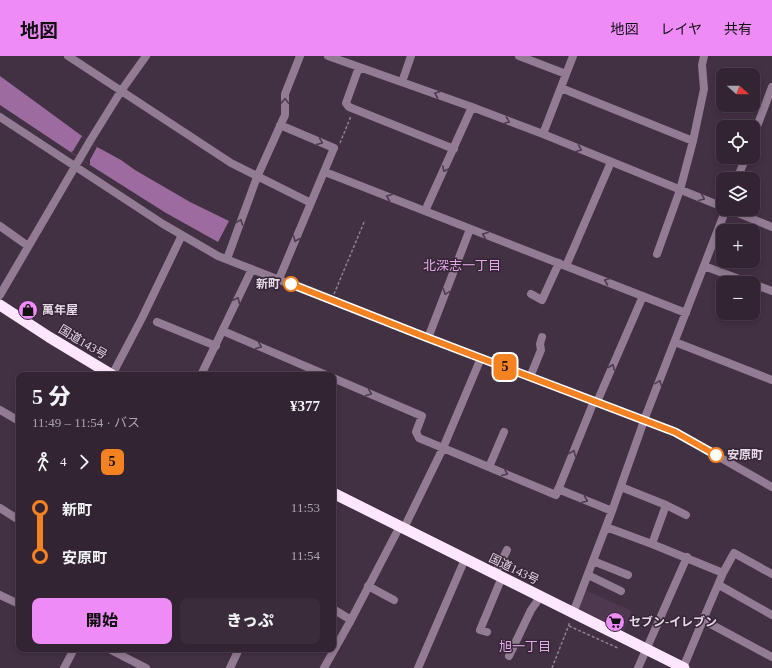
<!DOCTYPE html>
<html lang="ja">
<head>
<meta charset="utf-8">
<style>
  :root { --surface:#322432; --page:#3a2c3a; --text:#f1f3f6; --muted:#a8a4ac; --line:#4d414d; --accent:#ef8bf7 }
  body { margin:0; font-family:"Times New Roman","Noto Sans JP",serif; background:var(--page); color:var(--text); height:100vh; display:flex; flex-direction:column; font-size:15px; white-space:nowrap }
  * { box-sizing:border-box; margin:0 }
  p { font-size:13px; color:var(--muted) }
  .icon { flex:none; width:22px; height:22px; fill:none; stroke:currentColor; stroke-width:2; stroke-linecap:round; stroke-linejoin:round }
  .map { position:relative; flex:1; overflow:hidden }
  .sheet { position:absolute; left:16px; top:316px; width:320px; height:280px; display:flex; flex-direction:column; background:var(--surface); border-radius:8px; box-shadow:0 2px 6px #0003,0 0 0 1px var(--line) }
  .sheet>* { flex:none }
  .badge { padding:0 8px; border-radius:6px; font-size:14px; line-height:26px }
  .needle { width:26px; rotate:111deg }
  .tools { position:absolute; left:716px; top:12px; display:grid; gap:8px }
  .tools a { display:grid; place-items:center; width:44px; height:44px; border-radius:8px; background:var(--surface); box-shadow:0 2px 6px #0003,0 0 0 1px var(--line); font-size:20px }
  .map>.badge { position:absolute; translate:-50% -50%; box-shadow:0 0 0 2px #fff }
  .legs { display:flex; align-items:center; gap:6px; height:44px; padding:0 16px; font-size:13px }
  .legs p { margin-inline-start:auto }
  .overview { display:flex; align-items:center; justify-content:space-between; height:68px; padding:0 16px }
  h1 { font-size:22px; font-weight:800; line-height:30px }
  .cta { display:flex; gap:8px; margin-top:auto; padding:8px 16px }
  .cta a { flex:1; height:46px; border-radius:8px; background:var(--accent); color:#111; font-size:16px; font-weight:800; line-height:46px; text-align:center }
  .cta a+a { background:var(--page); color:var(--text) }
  ul { padding:0 16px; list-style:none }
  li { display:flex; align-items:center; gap:14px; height:48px; font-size:15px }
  li i { display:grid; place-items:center; width:6px; height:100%; margin:0 5px; background:currentColor }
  li i::after { content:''; width:10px; height:10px; margin:-5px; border:3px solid; border-radius:50%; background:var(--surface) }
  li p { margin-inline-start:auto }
  li:first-child i { background:linear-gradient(#0000 50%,currentColor 0) }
  li:last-child i { background:linear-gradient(currentColor 50%,#0000 0) }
  header { display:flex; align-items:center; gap:24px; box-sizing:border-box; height:56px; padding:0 20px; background:var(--accent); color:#111 }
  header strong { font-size:19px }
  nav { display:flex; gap:22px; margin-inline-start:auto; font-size:14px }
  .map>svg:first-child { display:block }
</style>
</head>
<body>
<header>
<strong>地図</strong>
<nav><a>地図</a><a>レイヤ</a><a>共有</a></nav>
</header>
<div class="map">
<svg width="772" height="612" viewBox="0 0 772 612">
  <rect width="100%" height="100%" fill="#423043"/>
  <path fill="#4e3850" d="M585,534L632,555L623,577L577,553Z"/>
  <path fill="#9e6ba1" d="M0,20L97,91L121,104L135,114L190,146L229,165L218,186L166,157L90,109L0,49Z"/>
  <path fill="#423043" d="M82,80L97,91L90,104V109L71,96L73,95Z"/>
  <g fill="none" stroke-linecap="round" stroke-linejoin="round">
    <path stroke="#8f8090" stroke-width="1.5" stroke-dasharray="3 2" stroke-linecap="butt" d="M340,87L351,60
      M334,238L365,164
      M569,570L618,592
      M552,612L570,566"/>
    <path stroke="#927b93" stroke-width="8" d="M68,0L231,107L311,147
      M328,0L472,51L543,78L723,151
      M519,0L566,18
      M359,11L346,47L349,51L454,93
      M402,26L411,0
      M561,32L693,85
      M0,61L163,168L218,200L428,282L675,376L772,431
      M543,78L573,0
      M753,81L772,31
      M325,116L686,257
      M737,123L746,101
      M728,153L772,171
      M425,155L472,51
      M0,170L28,190
      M657,198L680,134L693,85L704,33L702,9L704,0
      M227,203L257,121L285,59V38L300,0
      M566,210L611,106
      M704,210L750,227
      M279,223L334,92L280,69
      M753,228L772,235
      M531,238L542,244L559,207
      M0,239L90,85L121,35L146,0
      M157,266L216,290
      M223,275L326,319
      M428,282L470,173
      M675,286L772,324
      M112,319L142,262L182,179
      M201,319L252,213
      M530,321L541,294L540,288L542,281
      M333,322L422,360L416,376L419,382L556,439L594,345
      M597,346L643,240
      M0,354L19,365
      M489,411L504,376
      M621,431L666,449L652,488L723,517
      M558,433L612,455
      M666,449L686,459
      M0,452L19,464
      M606,471L652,488
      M404,472L443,392L481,302
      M593,505L628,519
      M495,518L507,494
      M588,519L621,535
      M719,529L772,559
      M368,530L394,544
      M0,539L19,548
      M333,553L351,564
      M573,557L612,455L646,359L726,153
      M703,564L723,517L734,497L772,518
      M487,576L480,574L502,521
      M504,588L513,592
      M109,593L146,612
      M509,600L531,554L536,547L540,540
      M64,612L74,593
      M230,612L239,593
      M324,612L351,564L400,470
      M418,612L465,503
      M638,612L687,501
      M683,612L703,564L772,601"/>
    <path stroke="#fde6fe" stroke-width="11" d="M0,249L49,281L112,319
      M333,437L684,612"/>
  </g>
  <defs><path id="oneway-chevron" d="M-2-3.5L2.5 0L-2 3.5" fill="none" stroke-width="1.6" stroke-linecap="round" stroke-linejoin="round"/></defs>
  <g stroke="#4e3b4f">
    <use href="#oneway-chevron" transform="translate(437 38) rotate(-160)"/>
    <use href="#oneway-chevron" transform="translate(285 45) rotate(-88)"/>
    <use href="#oneway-chevron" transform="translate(507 65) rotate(21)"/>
    <use href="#oneway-chevron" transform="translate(320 86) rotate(23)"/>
    <use href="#oneway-chevron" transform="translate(579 93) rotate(22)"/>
    <use href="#oneway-chevron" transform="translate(445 113) rotate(115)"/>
    <use href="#oneway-chevron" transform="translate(389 141) rotate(-159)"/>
    <use href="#oneway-chevron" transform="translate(702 142) rotate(22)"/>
    <use href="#oneway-chevron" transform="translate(240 166) rotate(-70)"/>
    <use href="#oneway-chevron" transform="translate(485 179) rotate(-159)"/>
    <use href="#oneway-chevron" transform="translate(296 183) rotate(113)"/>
    <use href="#oneway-chevron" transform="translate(607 225) rotate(-158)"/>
    <use href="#oneway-chevron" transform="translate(446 236) rotate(111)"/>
    <use href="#oneway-chevron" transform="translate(237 244) rotate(-65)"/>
    <use href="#oneway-chevron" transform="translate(259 290) rotate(23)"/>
    <use href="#oneway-chevron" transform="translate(612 311) rotate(-67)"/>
    <use href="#oneway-chevron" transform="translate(659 327) rotate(-69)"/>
    <use href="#oneway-chevron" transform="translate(369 337) rotate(23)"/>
    <use href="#oneway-chevron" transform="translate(573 397) rotate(-68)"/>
    <use href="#oneway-chevron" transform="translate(505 417) rotate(23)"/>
    <use href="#oneway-chevron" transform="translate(585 444) rotate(22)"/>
  </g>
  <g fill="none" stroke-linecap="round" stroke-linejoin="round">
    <defs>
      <path id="line-1" d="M291,228L428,282L675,376L716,399"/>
    </defs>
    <use href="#line-1" stroke="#fff" stroke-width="9"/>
    <use href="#line-1" stroke="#f58220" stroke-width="6"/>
  </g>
  <defs>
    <symbol id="shop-disc" viewBox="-11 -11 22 22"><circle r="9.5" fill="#ef8bf7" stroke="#372638"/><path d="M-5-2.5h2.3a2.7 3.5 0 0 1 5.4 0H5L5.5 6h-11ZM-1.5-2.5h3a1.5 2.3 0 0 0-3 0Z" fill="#111"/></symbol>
    <symbol id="supermarket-disc" viewBox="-11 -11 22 22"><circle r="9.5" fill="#ef8bf7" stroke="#372638"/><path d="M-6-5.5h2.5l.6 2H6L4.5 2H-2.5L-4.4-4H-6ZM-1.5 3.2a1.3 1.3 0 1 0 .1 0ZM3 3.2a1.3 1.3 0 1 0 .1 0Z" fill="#111"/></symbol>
  </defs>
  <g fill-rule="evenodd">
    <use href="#shop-disc" x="17" y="243" width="22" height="22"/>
    <use href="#supermarket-disc" x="604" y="555" width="22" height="22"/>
  </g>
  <g fill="#fff" stroke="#f58220" stroke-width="2">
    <circle cx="291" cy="228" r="7"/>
    <circle cx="716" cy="399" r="7"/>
  </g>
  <g text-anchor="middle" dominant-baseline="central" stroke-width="3" stroke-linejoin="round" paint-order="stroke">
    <g font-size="12" font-weight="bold" fill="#e4d9e5" stroke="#372638" text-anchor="end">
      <text x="280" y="228">新町</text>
      <text x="727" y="399" text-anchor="start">安原町</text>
    </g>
    <g font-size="12" font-weight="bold" fill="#e4d9e5" stroke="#372638" text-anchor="start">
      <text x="42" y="254">萬年屋</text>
      <text x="629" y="566">セブン-イレブン</text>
    </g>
    <g font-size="12" fill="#e4d9e5" stroke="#372638">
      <text transform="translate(83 286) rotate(31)">国道143号</text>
      <text transform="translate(514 513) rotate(26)">国道143号</text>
    </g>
    <g font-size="13" fill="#e1aae4" stroke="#372638">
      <text x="462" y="209">北深志一丁目</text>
      <text x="525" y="590">旭一丁目</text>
    </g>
  </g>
</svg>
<div class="tools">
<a><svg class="needle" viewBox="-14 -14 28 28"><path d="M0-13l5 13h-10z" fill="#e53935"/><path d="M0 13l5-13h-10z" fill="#a8a4ac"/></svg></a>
<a><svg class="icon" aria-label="locate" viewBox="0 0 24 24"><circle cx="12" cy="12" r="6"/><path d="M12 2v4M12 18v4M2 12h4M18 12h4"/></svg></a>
<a><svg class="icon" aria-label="layers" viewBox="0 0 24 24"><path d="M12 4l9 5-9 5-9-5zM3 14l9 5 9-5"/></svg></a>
<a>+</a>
<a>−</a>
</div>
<b class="badge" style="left:505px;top:311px;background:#f58220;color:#111">5</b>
<section class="sheet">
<div class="overview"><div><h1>5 分</h1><p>11:49 – 11:54 · バス</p></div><b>¥377</b></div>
<div class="legs"><svg class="icon" aria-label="walk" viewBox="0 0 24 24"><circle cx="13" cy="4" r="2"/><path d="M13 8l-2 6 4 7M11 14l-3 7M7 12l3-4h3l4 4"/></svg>4<svg class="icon" aria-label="forward" viewBox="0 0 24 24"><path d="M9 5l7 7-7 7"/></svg><b class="badge" style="background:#f58220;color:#111">5</b></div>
<ul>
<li><i style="color:#f58220"></i><b>新町</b><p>11:53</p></li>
<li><i style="color:#f58220"></i><b>安原町</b><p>11:54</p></li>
</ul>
<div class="cta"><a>開始</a><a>きっぷ</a></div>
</section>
</div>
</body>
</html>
